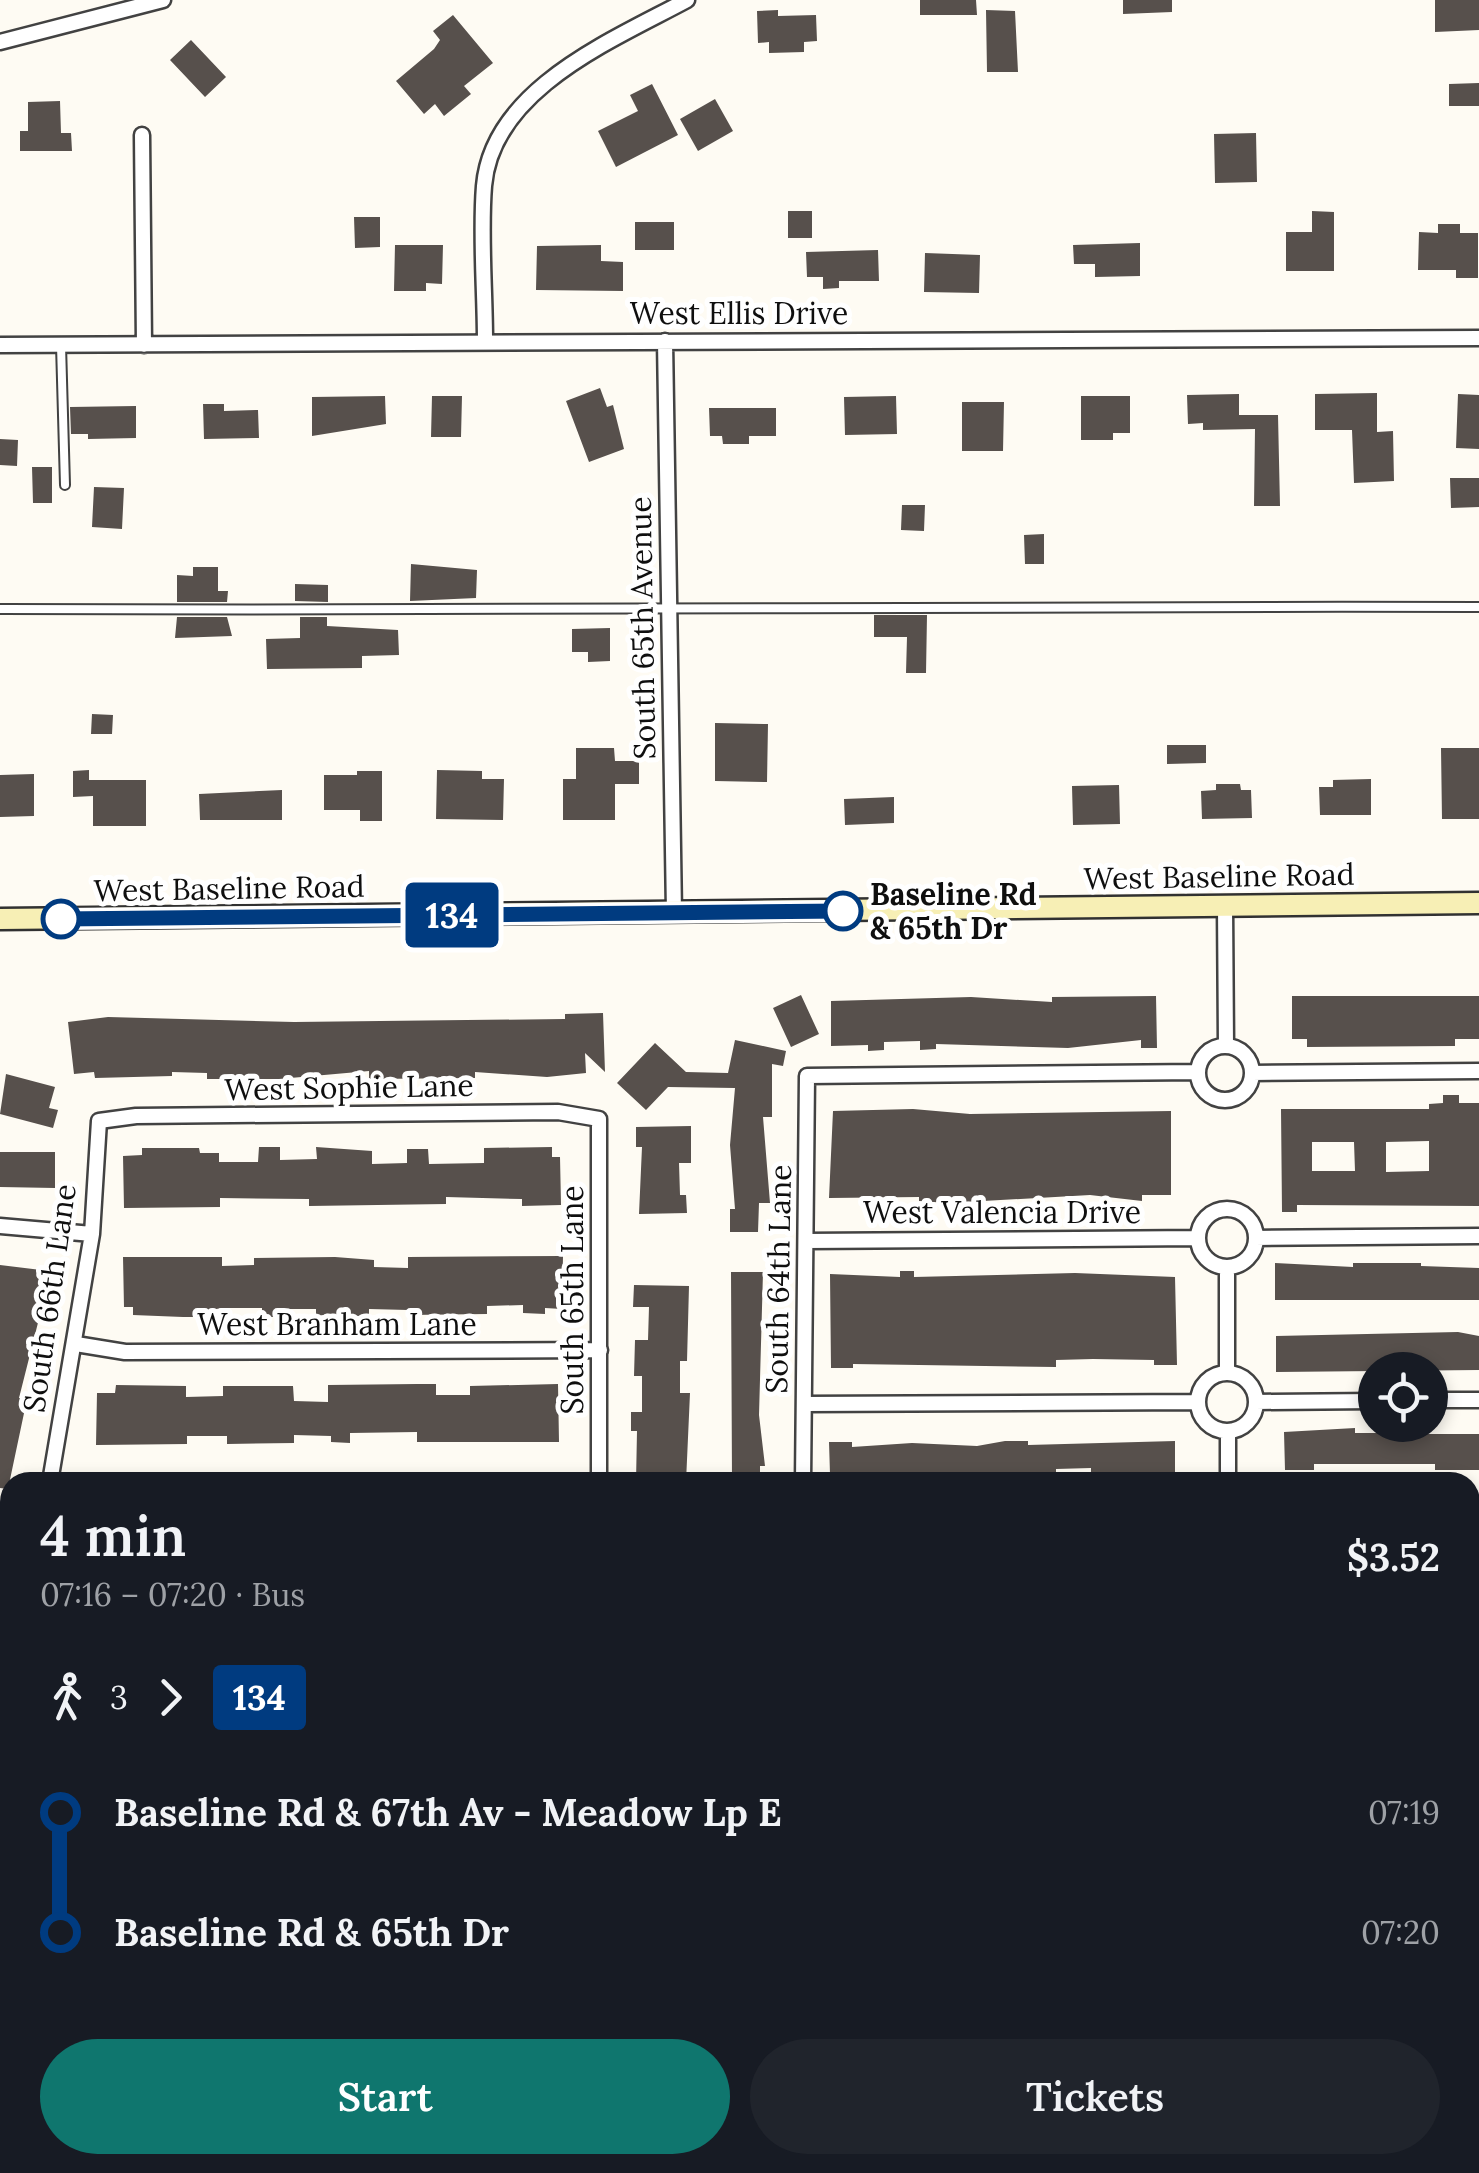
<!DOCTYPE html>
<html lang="en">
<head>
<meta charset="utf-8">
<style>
  :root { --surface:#171b24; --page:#20242c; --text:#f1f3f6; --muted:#9ea1a6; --accent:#0f766e }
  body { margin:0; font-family:Lora,serif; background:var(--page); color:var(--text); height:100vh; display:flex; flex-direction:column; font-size:38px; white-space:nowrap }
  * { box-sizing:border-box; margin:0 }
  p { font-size:32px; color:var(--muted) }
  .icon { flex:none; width:55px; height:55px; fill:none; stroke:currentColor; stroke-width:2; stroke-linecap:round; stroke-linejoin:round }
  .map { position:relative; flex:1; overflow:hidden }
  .drawer { position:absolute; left:0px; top:1472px; width:1480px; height:702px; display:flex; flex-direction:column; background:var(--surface); border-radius:30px 30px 0 0; box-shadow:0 5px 15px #0003 }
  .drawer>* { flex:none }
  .badge { padding:0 20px; border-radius:8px; font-size:35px; line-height:65px }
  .controls { position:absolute; left:1358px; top:1352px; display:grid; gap:20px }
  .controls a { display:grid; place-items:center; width:90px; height:90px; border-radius:50%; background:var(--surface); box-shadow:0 5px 15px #0003; font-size:50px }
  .map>.badge { position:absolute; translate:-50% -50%; box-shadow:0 0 0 5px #fff }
  .legs { display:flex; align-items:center; gap:15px; height:110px; padding:0 40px; font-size:32px }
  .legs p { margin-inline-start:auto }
  .head { display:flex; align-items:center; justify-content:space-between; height:170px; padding:0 40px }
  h1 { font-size:55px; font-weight:600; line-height:75px }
  .button { display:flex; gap:20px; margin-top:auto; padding:20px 40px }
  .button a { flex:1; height:115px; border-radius:60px; background:var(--accent); color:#fff; font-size:40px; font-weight:600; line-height:115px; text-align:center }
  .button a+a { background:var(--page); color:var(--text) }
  ul { padding:0 40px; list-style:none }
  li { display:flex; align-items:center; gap:35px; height:120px; font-size:38px }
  li i { display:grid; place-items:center; width:15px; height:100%; margin:0 12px; background:currentColor }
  li i::after { content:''; width:25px; height:25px; margin:-12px; border:8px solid; border-radius:50%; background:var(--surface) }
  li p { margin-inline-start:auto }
  li:first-child i { background:linear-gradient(#0000 50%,currentColor 0) }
  li:last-child i { background:linear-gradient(currentColor 50%,#0000 0) }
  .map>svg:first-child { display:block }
</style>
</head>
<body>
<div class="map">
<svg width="1479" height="2173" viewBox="0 0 1479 2173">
  <rect width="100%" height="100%" fill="#fefbf3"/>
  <path fill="#d3e5bf" d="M1470,2148H1479V2173H535L543,2165H1470Z"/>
  <path fill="#57504c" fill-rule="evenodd" d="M920,0H976L977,15H920Z
    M1123,0H1172V12L1123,14Z
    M1435,0H1479V30L1435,32Z
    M778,10V16L816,15L817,41L804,42V52L769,53V42L758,43L757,11Z
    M986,10L1015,11L1018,72H987Z
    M453,15L493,63L464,86L471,94L444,116L435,104L424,114L396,81L434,49L440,40L433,31Z
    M191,40L226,77L205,97L170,60Z
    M1479,83V106H1449V84Z
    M652,84L678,135L616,167L598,131L638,111L630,95Z
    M715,99L733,131L698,151L680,119Z
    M60,101L61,133H71L72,151H20V131H28V102Z
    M1256,133L1257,182L1215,183L1214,134Z
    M788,211H812V238H788Z
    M1312,211L1334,212V271H1286V232H1312Z
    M354,217H380V247L355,248Z
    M635,222H674V250H635Z
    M1438,224H1460V233H1478V278H1456V270H1418L1419,232L1438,233Z
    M1140,243V276L1095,277V264H1074L1073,245Z
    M395,245H443L442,284L426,283V291H394Z
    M601,245V261L623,262V291L536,290L537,246Z
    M878,250L879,281H839V288L823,289V277H807L806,252Z
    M925,253L980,255L979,293L924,292Z
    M600,388L607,407L613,405L624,449L589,462L566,401Z
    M1377,393V432L1393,431L1394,481L1354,483L1352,430H1315V394Z
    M1239,394V415H1278L1280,506H1254L1255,429L1203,430V423L1188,424L1187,395Z
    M1458,394L1479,395V449L1456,448Z
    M385,396L386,424L312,436V397Z
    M432,396H462L461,437H431Z
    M896,396L897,434L845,435L844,397Z
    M1081,396H1130V433H1113V440H1081Z
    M962,402H1004L1003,451H962Z
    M203,404H224V411L258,410L259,438L204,439Z
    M136,406V438L88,439V434H71L70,407Z
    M709,408H776V436H749V444H723L722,436H710Z
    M0,439L18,440L17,466L0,465Z
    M32,467H52V503H33Z
    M1450,478H1479V507L1451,508Z
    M94,487L124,488L122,529L92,527Z
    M902,505H925L924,531L901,530Z
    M1044,534V564H1025L1024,535Z
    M411,564L477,570L476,598L410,601Z
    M193,567H218V591H228L227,602H177V575L193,576Z
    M295,584L328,585V602L295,601Z
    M874,615H927L926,673H906L907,637H874Z
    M177,617H227L232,636L175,638Z
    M300,617H327V626L398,630L399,655L362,656V668L267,669L266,639L300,638Z
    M610,628V661L588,662V652H572V629Z
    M92,714L113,715L112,734H91Z
    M715,723L768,724L767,782L715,781Z
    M1167,745H1206V763L1167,764Z
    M576,748H614L615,761H639V784H615V820H563V779H576Z
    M1441,748H1479V819H1442Z
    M89,770V780H146V826H93V796L73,797V771Z
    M437,770L482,771V779H504L503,820L436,819Z
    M357,771H382V821H360V810H324V775H357Z
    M34,774V816L0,817V775Z
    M1371,779V815H1320L1319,787H1333V780Z
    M1216,784H1240L1241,790H1251L1252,818L1202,819L1201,791L1216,790Z
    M1119,785L1120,824L1073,825L1072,786Z
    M282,790V820H200L199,794Z
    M894,797V823L845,825L844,799Z
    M801,995L819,1034L791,1047L773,1008Z
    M1156,996L1157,1048H1141V1040L1068,1048L936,1044V1049L920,1050V1041L884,1042V1050L868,1051V1045L831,1046V1001L971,997L1052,1002V997Z
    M1292,996H1479V1039H1455V1046L1307,1047V1039H1292Z
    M603,1013L605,1072L585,1053L586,1073L547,1077L475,1072V1078L369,1079V1071L279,1079H207V1073L172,1072V1076L95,1078L94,1072L74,1074L68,1022L108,1017L294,1022L565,1019V1014Z
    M735,1040L786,1051L783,1066L772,1064V1117H763L770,1203H759L758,1232H730V1209H735L730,1145L735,1088L668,1087L646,1110L617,1083L655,1043L686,1072L728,1073Z
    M6,1074L55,1087L49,1108L58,1110L53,1128L0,1114Z
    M1443,1095H1459V1103H1479V1206L1297,1205V1212H1282L1281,1109H1429V1104L1443,1103ZM1429,1141V1171L1386,1172V1142ZM1312,1142H1354L1355,1171H1312Z
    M913,1109L970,1114L1171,1111V1195H1142V1201L1090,1195L948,1203L919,1201V1197L829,1198L833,1111Z
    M691,1126V1163H679L680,1195H686L687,1213L639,1214L642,1147H636V1127Z
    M259,1147H280V1160L317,1159L316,1147L372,1151V1164L407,1163V1149H428L429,1164L484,1163V1148L552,1147V1157H560L561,1205L522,1206V1199L446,1197V1204L309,1206V1199L220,1198V1207L124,1208L123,1156L142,1155V1148H199L200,1153H219V1162H258Z
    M0,1152H55V1188L0,1187Z
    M563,1256L562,1309L545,1308V1314L523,1313V1305L487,1306V1314L409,1315L408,1310L369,1309V1316H316V1309H281L282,1317H262V1308H222L205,1311V1317H183L133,1315V1307H124L123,1257H222V1266L254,1265V1258L335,1257L374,1260V1267L408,1268V1257Z
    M1275,1263L1353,1267V1263H1421V1266L1479,1268V1300H1275Z
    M0,1265L41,1270L39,1290L46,1291L19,1398L27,1399L8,1489L0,1488Z
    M900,1271H914V1277L1075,1273L1175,1277L1177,1365H1154V1360L1093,1359L1056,1360V1367L853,1364V1368H831L830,1274L900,1277Z
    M731,1272H763L759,1415L765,1466H760V1482H732Z
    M634,1285L689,1286L687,1361H680V1393H690L686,1482H636L637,1431H631V1412H642V1376H634L635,1340H648L649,1307H633Z
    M1458,1332L1479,1336V1370L1276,1372V1336Z
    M417,1384H436V1395H470V1386L558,1384L559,1442H417V1432L350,1433V1443L331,1442V1436L294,1435V1443L227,1444V1436H187V1444L96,1445L97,1393H115L116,1385L186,1386V1397L223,1396V1386H293L294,1401L328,1402V1385Z
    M1398,1425L1428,1429V1434H1479V1470H1435V1464H1314V1470H1285L1284,1432L1355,1428V1433H1398Z
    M1005,1441H1028V1445L1175,1441V1474L1091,1473V1468L1056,1469V1473L830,1474L829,1442H852V1447L912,1443L977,1446Z"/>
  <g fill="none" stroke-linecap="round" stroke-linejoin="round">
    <defs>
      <path id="service" d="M61,345L65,485
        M0,609C493,611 986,606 1479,607"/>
      <path id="minor" d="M0,42L163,0
        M142,135L144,345
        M485,341C485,290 480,236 484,186C492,89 613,40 687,0
        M665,341L674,913
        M0,345L1479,338
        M1225,906L1226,1046
        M1198 1073a27 27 0 1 1 54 0a27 27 0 1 1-54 0Z
        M1252,1073L1479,1071
        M1198 1238a29 29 0 1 1 58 0a29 29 0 1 1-58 0Z
        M0,1226L92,1234
        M1256,1238L1479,1236
        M806,1241L1198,1238
        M76,1344L125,1352L600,1350
        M1227,1373V1267
        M1198 1402a29 29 0 1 1 58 0a29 29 0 1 1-58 0Z
        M1430,1400H1479
        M1256,1402L1375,1401
        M804,1404L1198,1402
        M1228,1431V1482
        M50,1482L92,1234L99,1121L136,1116L558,1112L599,1119V1482
        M803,1482L807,1076L1198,1072
        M1470,1565H1479
        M10,1586L5,1598L10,1604
        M1470,1730H1479
        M1470,1895H1479
        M0,1917L10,1924
        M1470,2059H1479
        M0,2155L10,2146
        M296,2165L304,2173
        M350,2173L359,2165"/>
      <path id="secondary" d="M0,919L1479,903"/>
    </defs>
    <use href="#service" stroke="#424242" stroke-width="12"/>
    <use href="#minor" stroke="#424242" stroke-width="19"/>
    <use href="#secondary" stroke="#313131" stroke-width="25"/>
    <path stroke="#313131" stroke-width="4" stroke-dasharray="10 5" stroke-linecap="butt" d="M1470,2159L1479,2160
      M696,2173L782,2169L844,2173
      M1082,2173L1263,2165"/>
    <use href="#service" stroke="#fff" stroke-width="8"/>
    <use href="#minor" stroke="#fff" stroke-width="14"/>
    <use href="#secondary" stroke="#f7efb5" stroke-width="20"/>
  </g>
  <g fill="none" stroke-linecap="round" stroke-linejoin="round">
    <defs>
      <path id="line-1" d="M61,919L843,911"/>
    </defs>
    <use href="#line-1" stroke="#fff" stroke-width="22"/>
    <use href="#line-1" stroke="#003b80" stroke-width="15"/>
  </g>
  <g fill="#fff" stroke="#003b80" stroke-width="5">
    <circle cx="843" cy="911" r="18"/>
    <circle cx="61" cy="919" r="18"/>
  </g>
  <g text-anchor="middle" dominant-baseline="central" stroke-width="10" stroke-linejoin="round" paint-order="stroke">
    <g font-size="30" fill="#0f0f0f" stroke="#fff">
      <text x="739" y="313">West Ellis Drive</text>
      <text transform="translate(642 628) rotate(-91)">South 65th Avenue</text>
      <text transform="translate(1219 876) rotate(-1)">West Baseline Road</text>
      <text transform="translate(229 888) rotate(-1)">West Baseline Road</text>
      <text transform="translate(349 1087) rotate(-1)">West Sophie Lane</text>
      <text x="1002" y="1212">West Valencia Drive</text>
      <text transform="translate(778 1279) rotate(-89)">South 64th Lane</text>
      <text transform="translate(49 1298) rotate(-82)">South 66th Lane</text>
      <text transform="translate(572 1300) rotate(-90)">South 65th Lane</text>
      <text x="337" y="1324">West Branham Lane</text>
    </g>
    <g font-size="30" font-weight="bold" fill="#0f0f0f" stroke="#fff" text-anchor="start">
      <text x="870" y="894">Baseline Rd<tspan x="870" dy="34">&amp; 65th Dr</tspan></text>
    </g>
  </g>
</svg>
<div class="controls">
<a><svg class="icon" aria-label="locate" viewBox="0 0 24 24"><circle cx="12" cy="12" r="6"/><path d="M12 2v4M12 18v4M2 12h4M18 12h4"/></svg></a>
</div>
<b class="badge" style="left:452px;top:915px;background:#003b80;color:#fff">134</b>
<section class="drawer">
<div class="head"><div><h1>4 min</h1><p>07:16 – 07:20 · Bus</p></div><b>$3.52</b></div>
<div class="legs"><svg class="icon" aria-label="walk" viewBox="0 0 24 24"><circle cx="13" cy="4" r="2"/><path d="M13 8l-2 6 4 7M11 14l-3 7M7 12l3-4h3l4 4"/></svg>3<svg class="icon" aria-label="forward" viewBox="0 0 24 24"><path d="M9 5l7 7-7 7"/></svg><b class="badge" style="background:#003b80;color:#fff">134</b></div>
<ul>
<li><i style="color:#003b80"></i><b>Baseline Rd &amp; 67th Av - Meadow Lp E</b><p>07:19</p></li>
<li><i style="color:#003b80"></i><b>Baseline Rd &amp; 65th Dr</b><p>07:20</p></li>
</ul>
<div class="button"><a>Start</a><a>Tickets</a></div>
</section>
</div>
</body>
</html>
